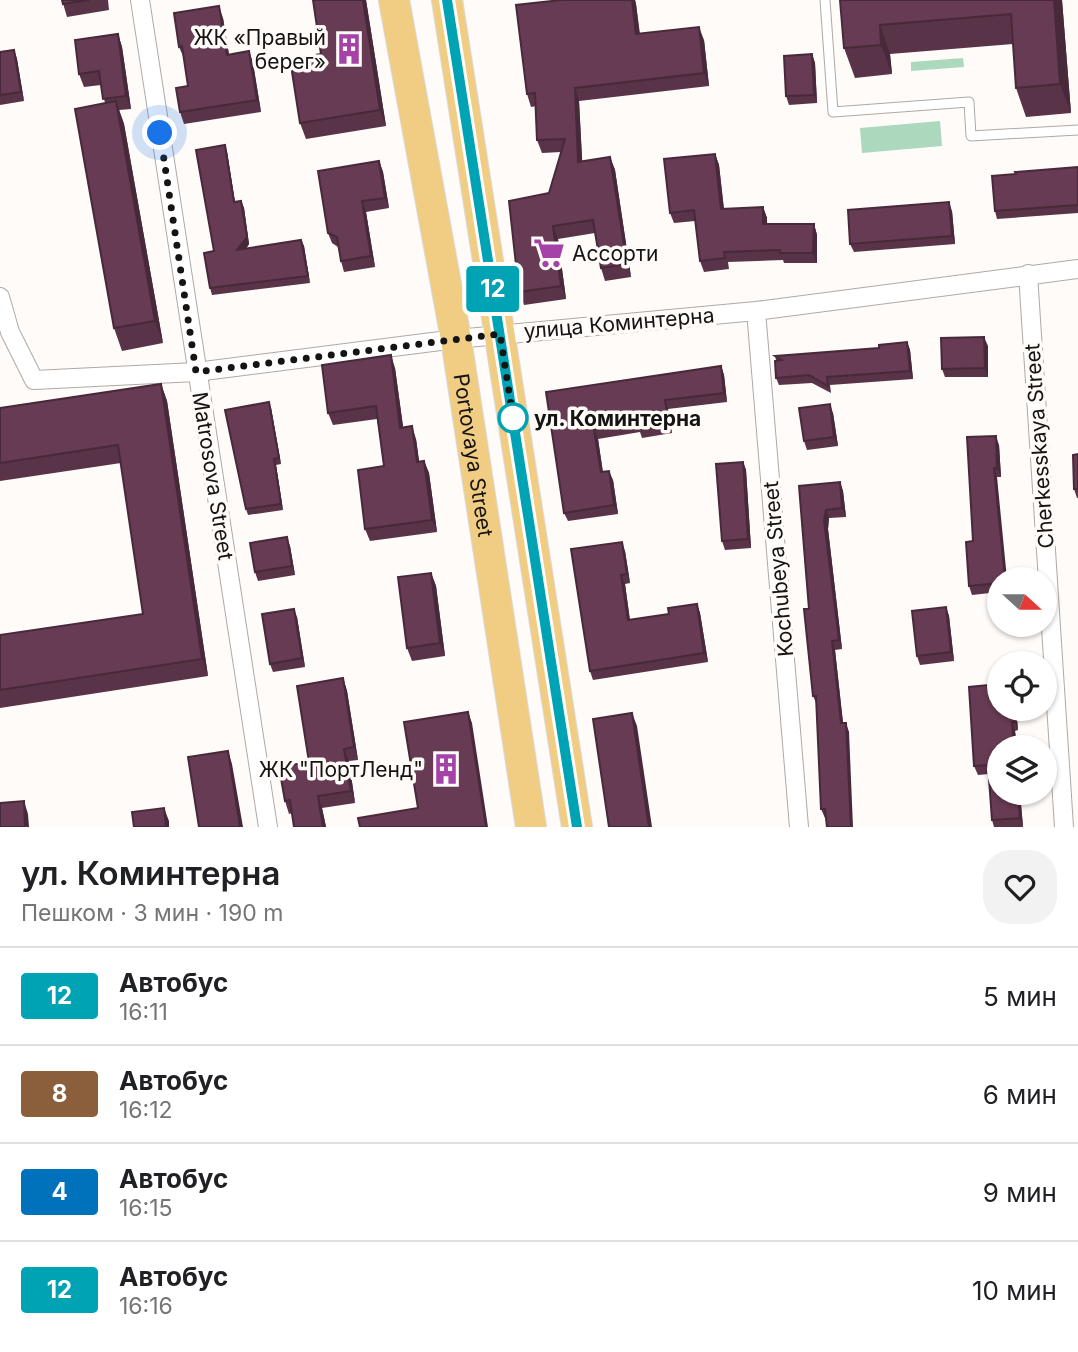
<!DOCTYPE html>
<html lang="ru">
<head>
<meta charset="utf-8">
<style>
  :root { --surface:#fff; --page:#f2f2f2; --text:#202124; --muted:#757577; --line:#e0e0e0 }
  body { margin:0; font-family:Inter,sans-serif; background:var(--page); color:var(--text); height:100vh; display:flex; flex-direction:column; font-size:26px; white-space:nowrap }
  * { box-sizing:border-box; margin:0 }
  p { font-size:23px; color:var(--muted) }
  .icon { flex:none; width:38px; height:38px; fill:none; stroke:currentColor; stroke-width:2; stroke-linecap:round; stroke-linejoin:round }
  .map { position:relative; height:827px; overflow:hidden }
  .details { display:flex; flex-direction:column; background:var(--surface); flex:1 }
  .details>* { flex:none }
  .badge { padding:0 14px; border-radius:5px; font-size:24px; line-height:46px }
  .needle { width:46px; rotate:111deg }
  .tools { position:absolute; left:987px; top:567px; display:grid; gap:14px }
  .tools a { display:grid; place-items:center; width:70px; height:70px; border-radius:50%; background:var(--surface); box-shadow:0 2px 5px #0004; font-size:35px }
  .you { position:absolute; width:35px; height:35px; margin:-18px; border:5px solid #fff; border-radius:50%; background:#1a73e8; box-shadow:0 0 0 10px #1a73e833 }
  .map>.badge { position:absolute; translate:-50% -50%; box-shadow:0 0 0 4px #fff }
  .round { display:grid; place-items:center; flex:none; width:74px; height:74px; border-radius:28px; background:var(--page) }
  .head { display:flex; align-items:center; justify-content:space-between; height:119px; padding:0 21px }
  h1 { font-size:33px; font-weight:600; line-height:52px }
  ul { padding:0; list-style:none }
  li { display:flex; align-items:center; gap:21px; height:98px; padding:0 21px; border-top:2px solid var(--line) }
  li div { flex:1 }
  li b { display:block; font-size:26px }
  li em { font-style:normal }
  li .badge { min-width:77px; font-weight:700; text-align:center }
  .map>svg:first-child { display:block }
</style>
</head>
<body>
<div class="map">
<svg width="1078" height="827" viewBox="0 0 1078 827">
  <rect width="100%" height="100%" fill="#fefbf8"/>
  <path fill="#acd9bd" d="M963,58L964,67L911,71V62Z
    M940,121L942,146L862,153L860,128Z"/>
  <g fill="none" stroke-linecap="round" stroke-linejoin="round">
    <defs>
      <path id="service" d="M825,0L833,112L969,102L971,136L1078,130"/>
      <path id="minor" d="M140,0L268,827
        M1028,274L1064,827
        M0,297L10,332L34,380L196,372L456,339L756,311L1078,269
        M756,311L799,827"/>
      <g id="primary">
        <path id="s1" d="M394,0L456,339L531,827"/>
        <path d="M447,0L577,827"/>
      </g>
    </defs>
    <use href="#service" stroke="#afa9a5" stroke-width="11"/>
    <use href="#minor" stroke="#afa9a5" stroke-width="20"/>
    <use href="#primary" stroke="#dad9d9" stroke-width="32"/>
    <use href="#service" stroke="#fff" stroke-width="9"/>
    <use href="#minor" stroke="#fff" stroke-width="18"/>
    <use href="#primary" stroke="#f1cd84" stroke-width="30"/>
  </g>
  <path fill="#593347" d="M62,0H108L109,10L67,17Z
    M313,0H366L386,126L306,139L300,123L321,54Z
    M561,0H637H635L636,4L640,34L704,40L709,86L579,101L582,161L610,157L615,170L631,277L605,281L601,268L595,233L558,239L566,299L524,305L519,292L561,152L542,153L537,140L536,106L531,107L527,94Z
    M840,0H1062L1071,113L1026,117L1016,88L1013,44L890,54L892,74L855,78L844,48Z
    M223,18L229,55L249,51L253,63L261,112L184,124L180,112L188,86L184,58L179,47Z
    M118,34L122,47L131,109L119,110L124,124L163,343L122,351L114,328L105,103L101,85L84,87L79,74Z
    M14,50L17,59L24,101L0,105V52Z
    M812,54L815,63L817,103L789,105L786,96Z
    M227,152L235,202L241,201L244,208L249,244L246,249L301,240L304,246L310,283L212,295L210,288Z
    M715,154L719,165L724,209L763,207L767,218V224H814L817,235V263H784L783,260L728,262L729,269L704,272L700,261L695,221L674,223L670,213Z
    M379,161L383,172L389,208L366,212L375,267L344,272L341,261L338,247L332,243L328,233Z
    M1078,167V213L997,219L995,211Z
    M952,211L955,244L854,252L850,244Z
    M907,342L910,350L913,379L830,385L831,393L812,383L779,385L776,378V360L775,356L879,348Z
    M988,346V377H945L942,369Z
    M721,366L724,375L727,402L668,409L672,433L642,438L640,432L598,439L603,472L613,480L618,514L568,521L564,513L546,392Z
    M395,368L403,428L416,439L419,462L424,461L429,473L437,532L370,541L365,529L384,466L377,419L333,425L328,413Z
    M161,384L167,401L208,676L0,708V635L143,614L121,463L0,481V408Z
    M271,408L281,464L276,465L283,510L248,515L246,509Z
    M833,413L838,446L807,450L804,441Z
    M999,445L1001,477H997L999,592L972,595L969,586L973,541Z
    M1078,454V498H1077L1074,489Z
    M743,462L746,470L751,548L725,550L722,541Z
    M840,482L843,491L846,517L829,518L828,529L842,649L835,650L843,723L849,732L826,818H825L821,809L817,705L813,696L809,609L799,486Z
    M290,546L295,575L258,581L255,572Z
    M625,551L630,583L625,584L630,620L669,614L697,604L700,613L708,662L593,680L590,671Z
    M431,573L436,586L445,656L412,661L407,648Z
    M946,607L949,616L954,661L920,665L917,656Z
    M297,617L305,667L273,672L270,664Z
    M343,678L347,691L358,760L349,761L355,803L322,808L326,827H294L292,813L289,814L285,801L309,762Z
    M1016,709L1018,730L1015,731L1017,747H999L1020,793L1023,827H994L992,820L989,774L978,775L974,766Z"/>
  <path fill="#48293a" d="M363,0H366L386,126L380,110Z
    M632,0H635L636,4L641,47L636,34Z
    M1054,0H1062L1071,113L1060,84Z
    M219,6L223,18L231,67L227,55Z
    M880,25L890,54L892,74L881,45Z
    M699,27L704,40L709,86L704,73Z
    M118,34L122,47L131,109L126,96Z
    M14,50L17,59L24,101L21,92Z
    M249,51L253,63L261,112L257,100Z
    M812,54L815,63L817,103L814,95Z
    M575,88L579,101L583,175L578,162Z
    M116,101L124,124L163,343L155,321Z
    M225,145L227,152L236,209L234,202Z
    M715,154L719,165L725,220L721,209Z
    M610,157L615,170L631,277L627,264Z
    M379,161L383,172L389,208L385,198Z
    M241,201L244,208L249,244L240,257L237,250Z
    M362,201L366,212L375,267L371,256Z
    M949,202L952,211L955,244L952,236Z
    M763,207L767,218V234L763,224Z
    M814,224L817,235V263L813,253Z
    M553,226L558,239L566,299L561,286Z
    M301,240L304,246L310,283L308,276Z
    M984,337L988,346V377L985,368Z
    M907,342L910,350L913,379L910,371Z
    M391,355L395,368L405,440L400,428Z
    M721,366L724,375L727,402L724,393Z
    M161,384L167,401L208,676L202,659Z
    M665,400L668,409L672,433L669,424Z
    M269,402L271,408L281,464L279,458Z
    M830,404L833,413L838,446L834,437Z
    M412,426L416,439L421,474L417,462Z
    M594,430L598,439L604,481L601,472Z
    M996,436L999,445L1001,477L997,468Z
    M274,459L276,465L283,510L281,504Z
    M424,461L429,473L437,532L432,520Z
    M743,462L746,470L751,548L748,539Z
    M994,468L997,477L1007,579H1005Z
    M609,471L613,480L618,514L614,505Z
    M840,482L843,491L846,517L842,508Z
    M826,510L829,518L828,529L842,649L839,640L824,520Z
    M287,537L290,546L295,575L292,566Z
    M622,542L625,551L630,583L627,574Z
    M431,573L436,586L445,656L440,643Z
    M621,575L625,584L631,629L628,620Z
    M697,604L700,613L708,662L704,653Z
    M946,607L949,616L954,661L951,652Z
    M294,609L297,617L305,667L302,658Z
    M832,641L835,650L844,732L841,723Z
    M343,678L347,691L358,760L354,747Z
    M1014,709H1016L1018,730L1015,722Z
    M468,712L472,723L488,827H486Z
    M632,713L637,726L652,827H649Z
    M1012,722L1015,731L1017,747H1014Z
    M846,723L849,732L853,827H851Z
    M344,749L349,761L355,803L351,791Z
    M228,751L232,764L243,827H240Z
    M1018,793H1020L1023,827L1020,818Z
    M318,796L322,808L326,827H323Z
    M24,801L28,814L29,827H25Z
    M164,808L169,821V827H166Z"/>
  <path fill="#673b53" stroke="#48293a" stroke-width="2" d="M62,0H89L63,4Z
    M313,0H363L380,110L300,123L290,59L321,54Z
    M561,0H632L636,34L699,27L704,73L575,88L578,162L610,157L627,264L601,268L593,220L553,226L561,286L519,292L509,201L549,193L565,139L537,140L535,93L527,94L516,5Z
    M840,0H1054L1060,84L1016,88L1011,14L880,25L881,45L844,48Z
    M219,6L227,55L249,51L257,100L180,112L176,88L188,86L182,46L179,47L174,13Z
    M118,34L126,96L103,99L99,71L79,74L75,40Z
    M14,50L21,92L0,95V52Z
    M812,54L814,95L786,96L784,56Z
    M116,101L155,321L114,328L75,109Z
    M225,145L234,202L241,201L247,237L237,250L301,240L308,276L210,288L204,253L214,251L196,150Z
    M715,154L721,209L763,207V224H814L813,253H780V250L724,252L725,258L700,261L694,210L670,213L664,159Z
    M379,161L385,198L362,201L371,256L341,261L337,237L328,233L318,171Z
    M1078,167V205L995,211L992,176L1016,174L1015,172Z
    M949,202L952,236L850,244L848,210Z
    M984,337L985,368L942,369L941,338Z
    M907,342L910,371L827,377L828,386L809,375L776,378L775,361L782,360L775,356L879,348V345Z
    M391,355L400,428L412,426L417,462L424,461L432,520L365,529L358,470L384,466L376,406L328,413L322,365Z
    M721,366L724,393L665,400L669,424L639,429L638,423L594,430L601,472L609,471L614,505L564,513L546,392Z
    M161,384L202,659L0,690V635L143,614L118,445L0,463V408Z
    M269,402L279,458L274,459L281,504L246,509L225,410Z
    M830,404L834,437L804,441L799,408Z
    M996,436L997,468H994L1005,579H999V583L969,586L966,542L973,541L967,437Z
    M1078,454V489H1074L1073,455Z
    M743,462L748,539L722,541L716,464Z
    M840,482L842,508L826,510L824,520L839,640L832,641L841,723H846L851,827H827L825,809H821L816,696H813L804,609H809L799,486Z
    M287,537L292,566L255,572L250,543Z
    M622,542L627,574L621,575L628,620L669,614L668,608L697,604L704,653L590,671L571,549Z
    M431,573L440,643L407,648L398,577Z
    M946,607L951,652L917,656L912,611Z
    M294,609L302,658L270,664L262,614Z
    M343,678L354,747L344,749L351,791L318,796L323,827H294L290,800L285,801L279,767L309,762L297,686Z
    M999,684V709H1014L1015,722H1012L1014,747H999V793H1018L1020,818L992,820L988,765L974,766L969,687Z
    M468,712L486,827H360L358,818L418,808L404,722Z
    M632,713L649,827H609L593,719Z
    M228,751L240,827H199L188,757Z
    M24,801L25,827H0V803Z
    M164,808L166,827H134L132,812Z"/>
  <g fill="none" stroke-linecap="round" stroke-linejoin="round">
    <defs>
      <path id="line" d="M447,0L577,827"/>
    </defs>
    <use href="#line" stroke="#fff" stroke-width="16"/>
    <use href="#line" stroke="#00a3b4" stroke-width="10"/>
    <path stroke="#161413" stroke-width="7" stroke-dasharray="0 12.6" d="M160,133L196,372L500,334L513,418"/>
  </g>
  <defs>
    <symbol id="building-bare" viewBox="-9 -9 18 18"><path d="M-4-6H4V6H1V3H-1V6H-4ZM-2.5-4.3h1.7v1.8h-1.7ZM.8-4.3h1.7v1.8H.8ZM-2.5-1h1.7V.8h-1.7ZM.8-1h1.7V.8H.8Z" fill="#a542a8" stroke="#fefbf8" stroke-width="2.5" paint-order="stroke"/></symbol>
    <symbol id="supermarket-bare" viewBox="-9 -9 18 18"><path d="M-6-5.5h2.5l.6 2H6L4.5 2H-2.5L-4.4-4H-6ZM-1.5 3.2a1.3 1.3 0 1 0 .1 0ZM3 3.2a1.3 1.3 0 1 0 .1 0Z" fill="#a542a8" stroke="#fefbf8" stroke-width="2.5" paint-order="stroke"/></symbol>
  </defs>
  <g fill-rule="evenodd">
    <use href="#building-bare" x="327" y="27" width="44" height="44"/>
    <use href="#supermarket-bare" x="527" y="231" width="44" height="44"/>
    <use href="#building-bare" x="424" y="747" width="44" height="44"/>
  </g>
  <circle fill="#fff" stroke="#00a3b4" stroke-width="3.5" cx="513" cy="418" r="14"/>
  <g text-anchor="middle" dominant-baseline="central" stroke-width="7" stroke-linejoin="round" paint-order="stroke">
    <g font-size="21" fill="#161413" stroke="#fefbf8" text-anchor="end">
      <text x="326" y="37">ЖК «Правый<tspan x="326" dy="24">берег»</tspan></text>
      <text x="572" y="253" text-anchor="start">Ассорти</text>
      <text x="423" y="769">ЖК "ПортЛенд"</text>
    </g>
    <g font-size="21" fill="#161413" stroke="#fefbf8">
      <text transform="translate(619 323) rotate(-5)">улица Коминтерна</text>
      <text transform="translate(1039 446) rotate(-94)">Cherkesskaya Street</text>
      <text stroke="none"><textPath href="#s1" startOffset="462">Portovaya Street</textPath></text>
      <text transform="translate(213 476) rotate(81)">Matrosova Street</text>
      <text transform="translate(778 569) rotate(-95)">Kochubeya Street</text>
    </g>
    <g font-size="21" font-weight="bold" fill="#161413" stroke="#fefbf8" text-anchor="start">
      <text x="534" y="418">ул. Коминтерна</text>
    </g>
  </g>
</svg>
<div class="tools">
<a><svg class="needle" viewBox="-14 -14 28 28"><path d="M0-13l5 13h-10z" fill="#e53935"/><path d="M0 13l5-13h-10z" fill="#757577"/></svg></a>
<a><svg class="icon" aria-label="locate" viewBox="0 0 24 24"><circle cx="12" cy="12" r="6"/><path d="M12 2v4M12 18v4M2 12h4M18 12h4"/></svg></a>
<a><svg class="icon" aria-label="layers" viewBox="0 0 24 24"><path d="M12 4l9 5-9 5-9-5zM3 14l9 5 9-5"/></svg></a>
</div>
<div class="you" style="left:160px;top:133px"></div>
<b class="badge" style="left:493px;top:289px;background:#00a3b4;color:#fff">12</b>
</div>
<section class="details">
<div class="head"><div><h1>ул. Коминтерна</h1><p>Пешком · 3 мин · 190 m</p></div><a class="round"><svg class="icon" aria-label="heart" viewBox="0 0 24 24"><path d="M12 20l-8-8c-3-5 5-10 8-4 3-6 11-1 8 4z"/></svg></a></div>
<ul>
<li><span class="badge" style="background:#00a3b4;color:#fff">12</span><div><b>Автобус</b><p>16:11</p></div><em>5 мин</em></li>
<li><span class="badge" style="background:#8b5e3c;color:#fff">8</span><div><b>Автобус</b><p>16:12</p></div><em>6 мин</em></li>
<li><span class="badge" style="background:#0072bc;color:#fff">4</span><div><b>Автобус</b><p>16:15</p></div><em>9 мин</em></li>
<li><span class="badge" style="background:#00a3b4;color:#fff">12</span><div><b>Автобус</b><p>16:16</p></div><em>10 мин</em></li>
</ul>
</section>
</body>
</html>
